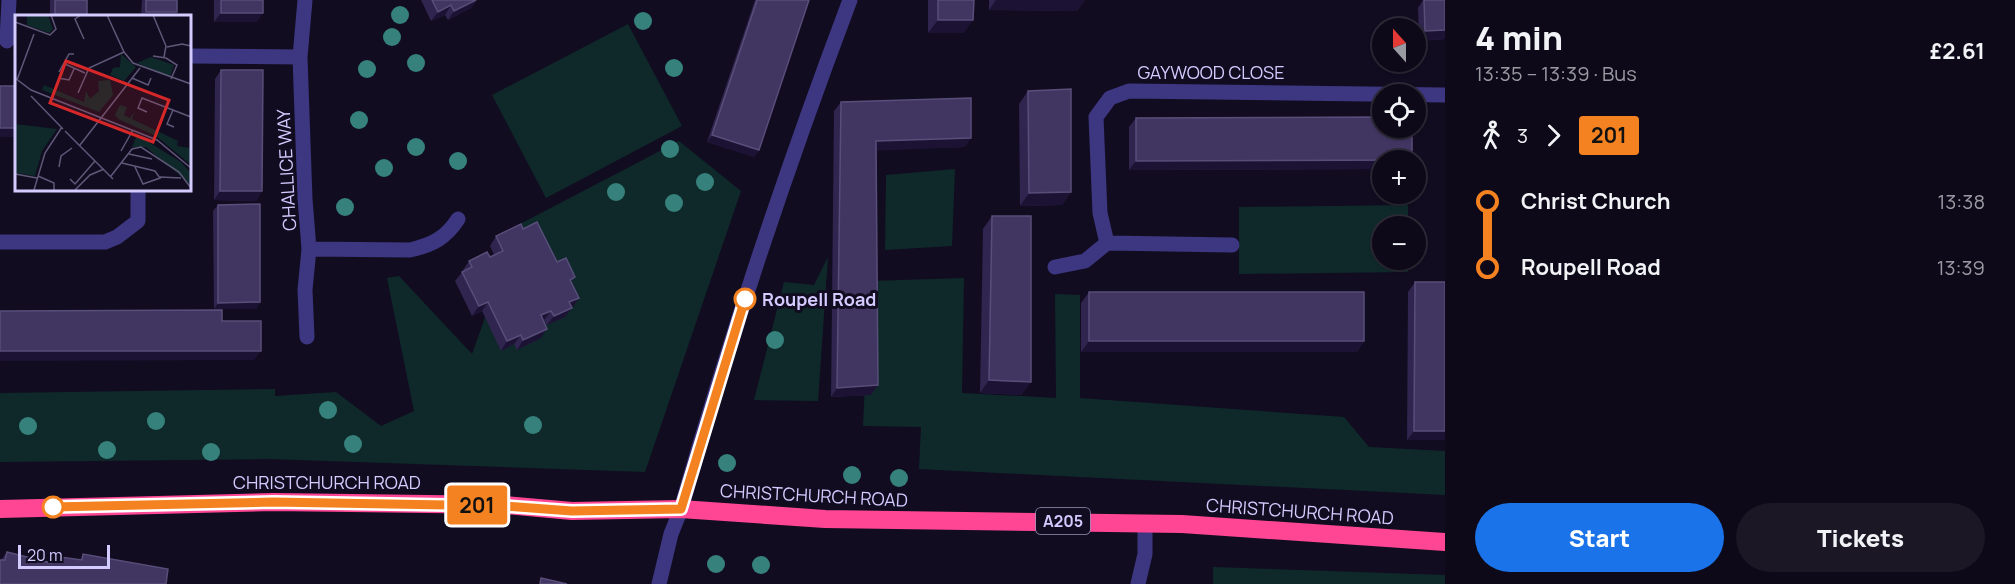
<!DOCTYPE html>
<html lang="en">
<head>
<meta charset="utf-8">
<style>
  :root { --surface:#0d0918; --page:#1b1725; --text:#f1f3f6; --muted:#9a9aa2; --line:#2d2a37; --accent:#1a73e8 }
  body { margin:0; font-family:Manrope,sans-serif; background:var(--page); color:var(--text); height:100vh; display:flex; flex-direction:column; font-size:22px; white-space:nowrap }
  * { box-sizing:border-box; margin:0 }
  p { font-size:20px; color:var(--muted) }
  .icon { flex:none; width:33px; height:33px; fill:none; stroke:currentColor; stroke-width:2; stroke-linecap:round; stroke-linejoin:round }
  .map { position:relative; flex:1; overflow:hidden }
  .sheet { display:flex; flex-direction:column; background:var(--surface); width:570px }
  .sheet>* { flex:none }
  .badge { padding:0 12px; border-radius:4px; font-size:21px; line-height:39px }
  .needle { width:39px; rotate:339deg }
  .buttons { position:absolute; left:1372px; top:18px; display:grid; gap:12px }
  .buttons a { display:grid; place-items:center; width:54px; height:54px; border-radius:50%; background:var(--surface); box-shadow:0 2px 4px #0004,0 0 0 2px var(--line); font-size:30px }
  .scale { position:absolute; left:18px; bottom:15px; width:92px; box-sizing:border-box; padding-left:6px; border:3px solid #d4cbff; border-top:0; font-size:16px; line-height:21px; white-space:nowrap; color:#d4cbff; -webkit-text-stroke:4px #110c20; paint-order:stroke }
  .map>.badge { position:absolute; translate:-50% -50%; box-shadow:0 0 0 3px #fff }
  .legs { display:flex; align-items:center; gap:9px; height:66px; padding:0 30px; font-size:20px }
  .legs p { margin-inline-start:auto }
  .head { display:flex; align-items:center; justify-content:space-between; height:102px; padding:0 30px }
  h1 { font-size:33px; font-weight:800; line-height:45px }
  .button { display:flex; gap:12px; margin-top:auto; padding:12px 30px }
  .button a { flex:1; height:69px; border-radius:36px; background:var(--accent); color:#fff; font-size:24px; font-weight:800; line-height:69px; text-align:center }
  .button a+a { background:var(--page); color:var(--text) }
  ul { padding:0 30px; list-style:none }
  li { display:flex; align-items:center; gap:21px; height:66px; font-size:22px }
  li i { display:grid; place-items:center; width:9px; height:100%; margin:0 8px; background:currentColor }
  li i::after { content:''; width:15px; height:15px; margin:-8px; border:4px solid; border-radius:50%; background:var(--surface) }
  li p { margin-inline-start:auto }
  li:first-child i { background:linear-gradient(#0000 50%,currentColor 0) }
  li:last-child i { background:linear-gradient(currentColor 50%,#0000 0) }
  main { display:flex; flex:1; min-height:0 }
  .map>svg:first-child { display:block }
</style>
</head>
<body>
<main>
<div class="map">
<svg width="1445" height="584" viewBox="0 0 1445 584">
  <rect width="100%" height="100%" fill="#110c20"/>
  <path fill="#0f292a" d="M628,24L682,126L546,198L492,95Z
    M679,141L741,191L645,472L269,459L0,462V393L275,389V396L336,392L381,426L414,411L387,278L399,276L472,354L518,225Z
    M955,169L952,246L885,250L886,175Z
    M1408,205V226H1383V260H1408V272L1239,274V207Z
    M828,257L818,401L754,400L784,282L814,285Z
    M964,278L962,393L1056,398L1055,294L1080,295V398L1344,417L1369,447L1445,451V495L919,469L921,427L863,426L870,281Z
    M1213,567L1445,575V584H1213Z"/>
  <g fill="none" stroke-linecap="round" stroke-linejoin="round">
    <path stroke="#3d3680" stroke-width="15" d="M305,0L300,57L305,199L309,249L305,290L307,337
      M7,41L9,0
      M189,56L300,57
      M0,242H105L117,237L138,221V189
      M1232,245L1107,243L1100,213L1096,117L1110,98L1129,91L1445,95
      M309,249L410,250C432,245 446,238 458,219
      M1055,267L1085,261L1107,243
      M659,584L671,534L681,509C730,337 787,167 850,0
      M1138,584L1145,554V523"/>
    <path stroke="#ff4694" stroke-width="18" d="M0,509L273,502L506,505L572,511L681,509L825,519L1182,524L1445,542"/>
  </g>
  <g fill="#36817b">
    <circle cx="400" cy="15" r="9"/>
    <circle cx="643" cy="21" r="9"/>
    <circle cx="392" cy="37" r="9"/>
    <circle cx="416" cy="63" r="9"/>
    <circle cx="674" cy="68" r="9"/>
    <circle cx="367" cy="69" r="9"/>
    <circle cx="359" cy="120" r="9"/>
    <circle cx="416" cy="147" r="9"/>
    <circle cx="670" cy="149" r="9"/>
    <circle cx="458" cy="161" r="9"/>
    <circle cx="384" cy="168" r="9"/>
    <circle cx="705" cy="182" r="9"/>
    <circle cx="616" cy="192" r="9"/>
    <circle cx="674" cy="203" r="9"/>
    <circle cx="345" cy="207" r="9"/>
    <circle cx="775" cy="340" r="9"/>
    <circle cx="328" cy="410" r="9"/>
    <circle cx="156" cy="421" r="9"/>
    <circle cx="533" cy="425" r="9"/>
    <circle cx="28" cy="426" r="9"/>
    <circle cx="353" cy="444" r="9"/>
    <circle cx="107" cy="450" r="9"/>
    <circle cx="211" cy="452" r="9"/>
    <circle cx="727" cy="463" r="9"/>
    <circle cx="852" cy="475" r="9"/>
    <circle cx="899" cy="478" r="9"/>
    <circle cx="716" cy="564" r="9"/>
    <circle cx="761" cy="565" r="9"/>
  </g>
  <path fill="#2f254e" d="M50,0H87V16H50Z
    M142,0H177L174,16H141Z
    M214,0H263V13L256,22H214Z
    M421,0H477L471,8L448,20L445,15L431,21Z
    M755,0H809L759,150L754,157L707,142Z
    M928,0H974L964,33H928Z
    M989,0H1085L1077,11L989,10Z
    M1423,0H1445V39L1419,41L1418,8Z
    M221,70L262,191L256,201L214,200L215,79Z
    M1028,91L1071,192L1062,205L1020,206L1019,104Z
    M841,102L965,147L876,150L878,385L871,395L831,397L834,111Z
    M1136,118L1383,160V169L1129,170V127Z
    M218,205L260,302L256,309H214L213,211Z
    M992,216L1031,382L1021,395L980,393L983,229Z
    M523,229L557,262L572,282L579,298L565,317L547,325L544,320H543L541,338L517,350L514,344L501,351L482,311L472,316L455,281L463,271V270L469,261L490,257L494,255L490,246L496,236Z
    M1415,282L1445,440H1407L1408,292Z
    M1089,292L1364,341L1357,352H1081V303Z
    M7,552L49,562L53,556L80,560L83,554L166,584L1,560Z"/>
  <path fill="#1c1334" d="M476,0H477L471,8L448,20L454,11Z
    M996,0H1085L1077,11L989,10Z
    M451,5L445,15L431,21L438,12Z
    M146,12H177L174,16H143Z
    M221,13H263L256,22H214Z
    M938,20H973L964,33H928Z
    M1445,30V39L1419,41L1425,31Z
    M0,128H16V137H0Z
    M712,135L759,150L754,157L707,142Z
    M971,138L965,147L870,151L876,141Z
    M1383,160V169L1129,170L1136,161Z
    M220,191H262L256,201L214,200Z
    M1071,192L1062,205L1020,206L1029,193Z
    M579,298L573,307L563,312L569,302Z
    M260,302L256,309H214L218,303Z
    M488,302L482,311L472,316L479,306Z
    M572,308L565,317L547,325L554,316Z
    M551,311L544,320L534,325L541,315Z
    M547,329L541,338L517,350L523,340Z
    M521,335L514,344L501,351L507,341Z
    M1089,341H1364L1357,352H1081Z
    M0,351H261L254,360L0,361Z
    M989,380L1031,382L1021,395L980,393Z
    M878,385L871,395L831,397L837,388Z
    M1414,431H1445V440H1407Z"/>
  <path fill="#413661" stroke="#584e7a" stroke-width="1.5" d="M55,0H87V16H55Z
    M146,0H177V12H146Z
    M221,0H263V13H221Z
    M432,0H476L454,11L451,5L438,12Z
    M757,0H809L759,150L712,135Z
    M938,0H974L973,20H938Z
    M1424,0H1445V30L1425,31Z
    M221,70H263L262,191H220Z
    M0,86H16V128H0Z
    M1071,89V192L1029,193L1028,91Z
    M971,98V138L876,141L878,385L837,388L841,102Z
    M1383,117V128H1412V160L1136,161V118Z
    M260,204V302L218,303V205Z
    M992,216H1031V382L989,380Z
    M537,222L557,262L566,258L575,277L570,280L579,298L569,302L572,308L554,316L551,311L541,315L547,329L523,340L521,335L507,341L488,302L479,306L462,272L472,267L469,261L487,252L490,257L503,251L496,236L521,224L523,229Z
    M1415,282H1445V431H1414Z
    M1089,292H1364V341H1089Z
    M222,310V321H261V351H0V311Z
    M7,552L51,563L53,556L82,560L83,554L168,569L166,584H0V560H5Z
    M541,578L567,584H540Z"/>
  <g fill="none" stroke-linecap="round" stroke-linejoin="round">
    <defs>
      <path id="line-1" d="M53,507L273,502L506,506L572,511L681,509L745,299"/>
    </defs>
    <use href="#line-1" stroke="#fff" stroke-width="14"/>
    <use href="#line-1" stroke="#f58220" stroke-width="9"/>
  </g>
  <g fill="#fff" stroke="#f58220" stroke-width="3">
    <circle cx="745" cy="299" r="10"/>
    <circle cx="53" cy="507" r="10"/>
  </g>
  <g text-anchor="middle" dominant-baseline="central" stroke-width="6" stroke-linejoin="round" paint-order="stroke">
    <rect fill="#110c20" stroke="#9a92bc" stroke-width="1.5" x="1036" y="508" width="54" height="26" rx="4.5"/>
    <g font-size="16" font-weight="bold" fill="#d4cbff">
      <text x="1063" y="521">A205</text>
    </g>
    <g font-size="18" fill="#d4cbff" stroke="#110c20">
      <text x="1211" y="72">GAYWOOD CLOSE</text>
      <text transform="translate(286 170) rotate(-93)">CHALLICE WAY</text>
      <text x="327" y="482">CHRISTCHURCH ROAD</text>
      <text transform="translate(814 495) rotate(3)">CHRISTCHURCH ROAD</text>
      <text transform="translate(1300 511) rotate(4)">CHRISTCHURCH ROAD</text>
    </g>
    <g font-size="18" font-weight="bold" fill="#d4cbff" stroke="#110c20" text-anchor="start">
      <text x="762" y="299">Roupell Road</text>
    </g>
  </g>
  <g transform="translate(15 15)">
    <rect width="176" height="176" fill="#110c20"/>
    <path d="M12,0H33L38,14L34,18L12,10ZM106,39L121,52L109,66L95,60L98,53L105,52ZM136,42L159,50L155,62L122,48ZM95,65L98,80L84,97L27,75L29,70L69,87L71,76L75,84L84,76L83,66ZM105,90L112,92L109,100L115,103L120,96L117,104L163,126L162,131L175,133V149L141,121L103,104L100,100ZM0,109L42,114L27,136L20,161L0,158ZM122,120L166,147L175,157V169L131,132H117Z" fill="#0f292a"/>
    <path fill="none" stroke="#5f5879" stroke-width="1.5" d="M66,0L60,4L69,24M92,0L109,37L118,48L176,69M138,0L151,31L149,42M0,7L35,20L41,14L36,0M152,32L167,29L176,31M138,41L151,43L162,50L156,64M50,49L70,58M44,57L54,39H59M0,63L16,75L142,125L176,153M43,63L54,65L59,54M117,63L133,70L136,63M2,65L19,19M63,78L74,53L109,37M16,81L48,114M158,95L152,109L159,112M132,97L123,93L127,83L176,102M50,116L98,164M65,130L125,53M106,136L118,115M114,139L137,144M107,148L140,156L145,163L128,169L120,152M44,152L46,141L57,133M0,159L22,163M23,161L39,168V175M96,161L117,134L126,132L164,157L176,173M145,162L166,163M55,164L60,169L80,146M19,175L30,138L47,112M60,175L75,160L89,154"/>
    <path fill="#d62828" fill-opacity="0.15" stroke="#d62828" stroke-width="3" d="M51,46L154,85L138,127L35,88Z"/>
    <rect width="176" height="176" fill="none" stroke="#d4cbff" stroke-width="3"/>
  </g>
</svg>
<div class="buttons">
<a><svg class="needle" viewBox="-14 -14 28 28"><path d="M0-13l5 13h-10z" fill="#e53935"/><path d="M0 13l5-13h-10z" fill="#9a9aa2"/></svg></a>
<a><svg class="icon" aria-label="locate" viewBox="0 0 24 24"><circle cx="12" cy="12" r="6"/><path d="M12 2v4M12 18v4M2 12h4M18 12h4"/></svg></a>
<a>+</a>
<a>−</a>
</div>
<div class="scale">20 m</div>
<b class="badge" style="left:477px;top:505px;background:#f58220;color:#111">201</b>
</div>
<section class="sheet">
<div class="head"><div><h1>4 min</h1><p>13:35 – 13:39 · Bus</p></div><b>£2.61</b></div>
<div class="legs"><svg class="icon" aria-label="walk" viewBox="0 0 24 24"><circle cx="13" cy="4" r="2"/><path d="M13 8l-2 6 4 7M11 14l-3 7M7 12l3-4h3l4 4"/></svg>3<svg class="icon" aria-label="forward" viewBox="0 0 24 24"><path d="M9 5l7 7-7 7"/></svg><b class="badge" style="background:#f58220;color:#111">201</b></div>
<ul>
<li><i style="color:#f58220"></i><b>Christ Church</b><p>13:38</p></li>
<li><i style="color:#f58220"></i><b>Roupell Road</b><p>13:39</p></li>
</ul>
<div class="button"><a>Start</a><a>Tickets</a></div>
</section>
</main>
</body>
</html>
